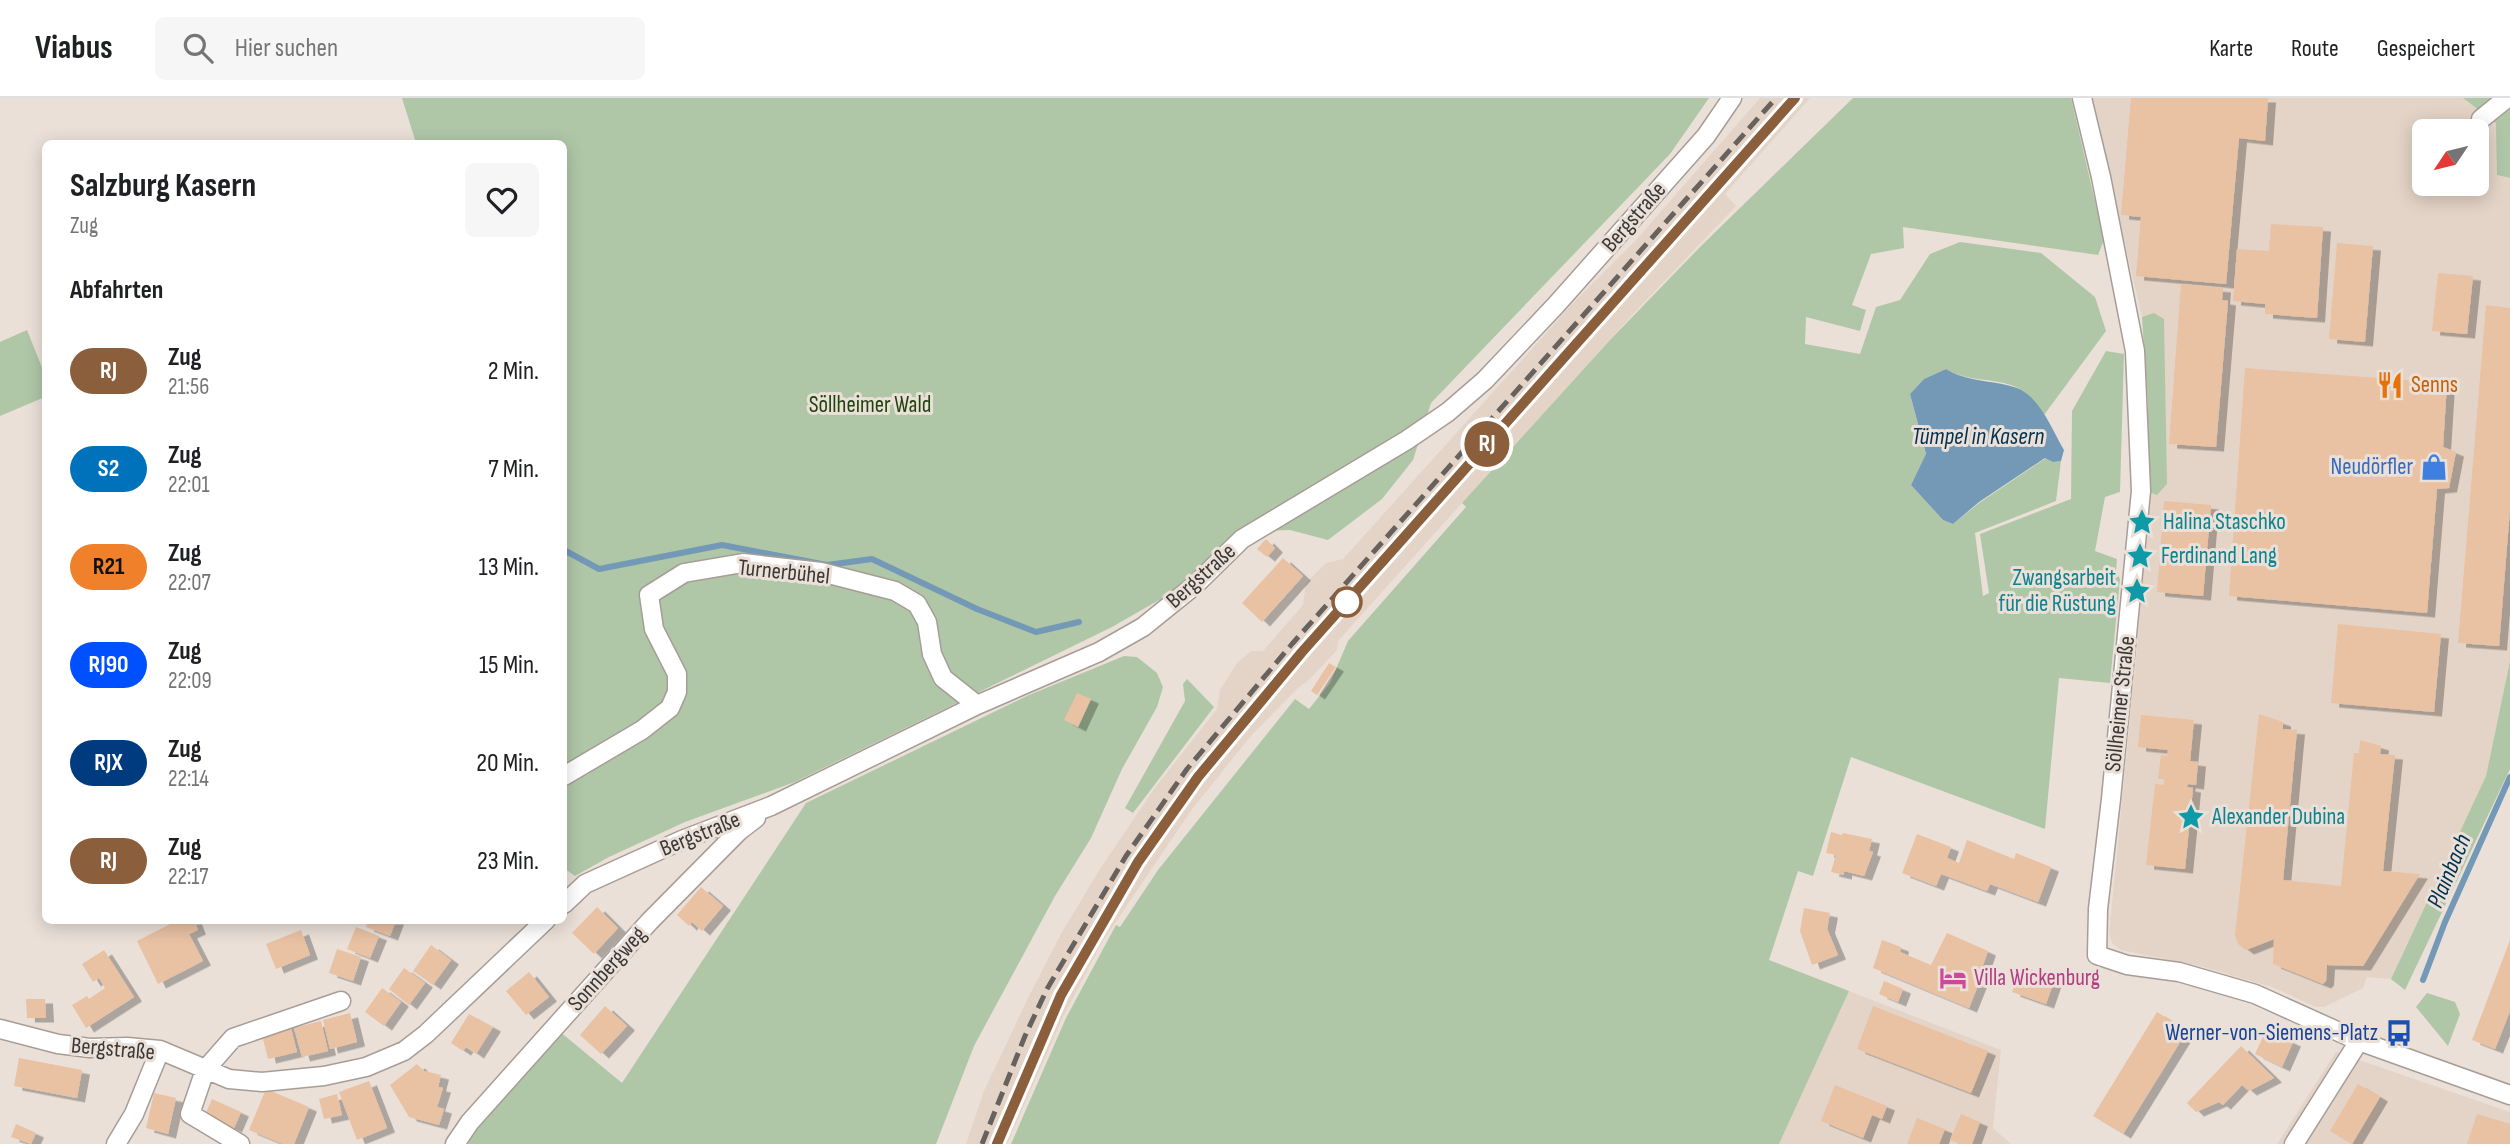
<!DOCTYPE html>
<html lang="de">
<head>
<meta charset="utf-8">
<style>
  :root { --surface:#fff; --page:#f6f6f6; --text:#202124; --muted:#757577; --line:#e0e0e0 }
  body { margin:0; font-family:"Sofia Sans Condensed",sans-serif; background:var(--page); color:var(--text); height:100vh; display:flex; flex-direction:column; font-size:26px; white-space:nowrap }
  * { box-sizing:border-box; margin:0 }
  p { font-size:23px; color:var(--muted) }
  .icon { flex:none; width:38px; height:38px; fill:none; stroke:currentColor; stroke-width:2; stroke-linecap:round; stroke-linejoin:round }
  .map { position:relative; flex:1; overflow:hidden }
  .side { position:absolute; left:42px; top:42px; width:525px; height:784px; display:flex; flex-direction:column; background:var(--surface); border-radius:10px; box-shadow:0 4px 18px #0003 }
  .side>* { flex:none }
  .badge { padding:0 14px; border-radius:23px; font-size:24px; line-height:46px }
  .needle { width:46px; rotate:235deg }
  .controls { position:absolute; left:2412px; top:21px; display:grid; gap:14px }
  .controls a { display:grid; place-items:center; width:77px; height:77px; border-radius:10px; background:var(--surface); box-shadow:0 4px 18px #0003; font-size:35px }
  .map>.badge { position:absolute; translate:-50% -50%; box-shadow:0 0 0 4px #fff }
  h2 { padding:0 28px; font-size:26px; line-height:63px }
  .round { display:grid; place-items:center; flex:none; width:74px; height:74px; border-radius:10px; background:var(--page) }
  .headline { display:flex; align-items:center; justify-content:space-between; height:119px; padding:0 28px }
  h1 { font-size:33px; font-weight:700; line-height:52px }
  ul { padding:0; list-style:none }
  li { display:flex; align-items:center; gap:21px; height:98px; padding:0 28px }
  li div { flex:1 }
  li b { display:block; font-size:26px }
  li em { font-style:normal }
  li .badge { min-width:77px; font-weight:700; text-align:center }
  header { display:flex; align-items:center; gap:42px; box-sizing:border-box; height:98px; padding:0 35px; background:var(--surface); border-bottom:2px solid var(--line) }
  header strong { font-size:33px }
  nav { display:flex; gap:38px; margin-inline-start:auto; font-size:24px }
  .search { width:490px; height:63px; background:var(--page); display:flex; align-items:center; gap:18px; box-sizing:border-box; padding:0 24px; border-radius:10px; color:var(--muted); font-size:26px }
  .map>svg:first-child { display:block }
</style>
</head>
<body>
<header>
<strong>Viabus</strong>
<div class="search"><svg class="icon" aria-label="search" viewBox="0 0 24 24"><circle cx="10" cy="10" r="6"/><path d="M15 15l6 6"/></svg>Hier suchen</div>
<nav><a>Karte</a><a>Route</a><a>Gespeichert</a></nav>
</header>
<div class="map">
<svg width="2510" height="1046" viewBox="0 0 2510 1046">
  <defs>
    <filter id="shadow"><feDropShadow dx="8" dy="4.5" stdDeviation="0" flood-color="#0004"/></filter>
  </defs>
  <rect width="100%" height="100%" fill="#eae0d8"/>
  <path fill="#e4d4c7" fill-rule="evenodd" d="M1760,0H1810L1725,96L1736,108L1635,214L1462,405L1338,543L1337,552L1310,581L1298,590L1250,639L1190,714L1101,846L1063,919L1007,1046H966L984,993L1029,898L1061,836L1100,771L1154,691L1217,611L1220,592L1237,565L1251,553H1263L1303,507L1306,485L1326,465L1343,461L1574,204L1636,142Z
    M2091,0H2463L2497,25V77L2510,80V563L2486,678L2391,881L2367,879L2363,890L2324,909H2316L2272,889L2200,868L2121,852L2112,845L2109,836L2139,529L2147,393L2148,305L2142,219ZM2424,33H2476V86H2424Z
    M1849,893L2001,952L1993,1030L2011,1046H1779Z
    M2336,954L2510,1014V1046H2277Z"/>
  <path fill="#afc7a7" d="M402,0H1709L1670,56L1431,305L1413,362L1382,401L1328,442L1290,432L1239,434L1180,490L1112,529L795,684L685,724L609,759L575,778L564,770V46L416,45Z
    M1853,0H2071L2104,142L2098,157L1903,129L1904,150L1871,156L1852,207L1866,212L1860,233L1806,219L1805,246L1860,256L1876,209L1900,202L1930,156L1960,144L2041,155L2095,199L2106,233L2044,317C2036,307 2028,294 2016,289C1993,279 1970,285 1946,271L1924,281L1910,296L1926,357L1911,387L1943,422L1953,426L1979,405L2046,360L2053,364L2061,363L2056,403L1975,435L1983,498L1989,495L1980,436L2071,401L2072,313L2106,253L2124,256L2120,394L2105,399L2095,453L2117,461L2116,473L2120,481L2110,585L2059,580L2045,731L1851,659L1813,778L1798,773L1769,862L1849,893L1779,1046H1011L1066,920L1116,827L1120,829L1158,772L1295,601L1309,611L1330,585L1348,543L1466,409L1462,405L1610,242L1701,148Z
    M2463,0H2510V80L2497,77L2496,25Z
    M2154,215L2164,221L2167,386L2157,397L2147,393L2148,305L2142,219Z
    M27,232L45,277V299L0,318V244Z
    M1124,558L1137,559L1157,575L1163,589L1157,609L1122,671L1091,740L1055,798L974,948L936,1046H468L475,1032L559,933L622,985L806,705L1029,597Z
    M2510,563V671L2405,892L2391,881L2486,678Z
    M1187,581L1214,609L1133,715L1125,710L1185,603L1183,586Z
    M2427,895L2455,904L2460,916L2448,948L2416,909Z"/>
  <path fill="#7399b7" d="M1946,271C1967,284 1991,282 2014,289C2039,296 2052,332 2064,352L2061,363L2053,364L2045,360L1979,404L1953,426L1943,422L1911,387L1926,356L1910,296L1924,281Z"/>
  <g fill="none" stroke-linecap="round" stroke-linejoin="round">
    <path stroke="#7399b7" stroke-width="6" d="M564,452L599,471L722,447L827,467L872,461L977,511L1036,534L1079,524
      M2423,882L2445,824L2510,679"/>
  </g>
  <path fill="#e9c1a3" filter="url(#shadow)" d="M2131,0H2268L2265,43L2239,40L2226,186L2136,178L2141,119L2121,117Z
    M2271,126L2323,129L2317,220L2265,216V206L2233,203L2237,151L2269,153Z
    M2337,145L2373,148L2365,244L2329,241Z
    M2438,175L2473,178L2467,236L2432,233Z
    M2181,186L2223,190L2222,202L2228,203L2216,349L2169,346Z
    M2486,207L2510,210V411L2499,548L2458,545Z
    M2245,270L2447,285L2443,349L2456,354L2449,390L2437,391L2427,515L2229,498Z
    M2164,403L2211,407L2203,498L2157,494Z
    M1266,441L1275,450L1267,459L1257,451Z
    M1283,460L1303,478L1262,524L1242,505Z
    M2338,526L2441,536L2434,614L2331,605Z
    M1329,565L1336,569L1317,597L1311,593Z
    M1077,595L1091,601L1078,629L1064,622Z
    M2259,616L2283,624V631L2297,632L2283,782L2341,788L2354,655H2359L2360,642L2381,648L2380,656L2395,657L2383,773L2420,776L2363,868L2327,867L2326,883L2323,886L2273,866L2274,841L2246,852L2238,846L2235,837Z
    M2141,617L2194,622L2190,663L2198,664L2196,687L2188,686L2187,689L2193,690L2185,771L2146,767L2155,686L2164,687V681H2158L2161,657L2167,658L2168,652L2138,649Z
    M1831,734L1842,737L1843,735L1872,741L1869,753L1873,754L1864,778L1844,773V777L1831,774L1836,757L1826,755Z
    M1917,736L1951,749L1947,760L1959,765L1967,742L2014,761L2016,755L2051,769L2038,804L1990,786L1987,793L1941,776L1936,788L1902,775Z
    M701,789L723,808L702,833L692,824L689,828L677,817Z
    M597,809L618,830L594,856L572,835Z
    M1804,810L1830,815L1827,831L1838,857L1812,867L1800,833Z
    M178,822H194L198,832L189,836L203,863L158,886L137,843Z
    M368,822H396L390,838L366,829Z
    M356,829L379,838L370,860L347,851Z
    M301,832L310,857L276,871L266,846Z
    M1947,835L1988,853L1981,873L1983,875L1969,910L1873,870L1882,842L1901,849L1900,854L1931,867Z
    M2510,842V913L2495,951L2472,942Z
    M431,847L451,862L433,887L413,873Z
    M337,851L361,859L353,883L329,875Z
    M104,852L134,899L86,930L72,907L87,898L89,901L105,890L99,880L93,884L82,866Z
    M2022,868L2055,880L2046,906L2012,894Z
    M404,870L425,885L409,907L389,891Z
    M529,874L549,899L526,917L506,893Z
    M1884,883L1903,891L1898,904L1879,896Z
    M382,890L401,904L384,928L365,914Z
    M26,901H45L46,920H27Z
    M605,908L627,928L601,956L580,937Z
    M1873,908L1988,953L1971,995L1857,951Z
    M2157,914L2187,933L2123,1036L2093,1018Z
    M350,915L357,944L330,951L323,922Z
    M469,916L493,929L476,956L466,949L463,953L451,945Z
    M289,923L297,954L268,961L261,933Z
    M321,923L328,953L302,959L294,930Z
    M2266,932L2293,944L2282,969L2255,956Z
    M2241,948L2274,980L2249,993L2242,987L2223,1007L2219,1004L2196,1014L2187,1005Z
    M19,960L82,972L77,1000L14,988Z
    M417,966L424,973L441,977L438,989L443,990L437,1009L444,1011L439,1027L409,1019L390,987Z
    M369,983L387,1030L357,1042L339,994Z
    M2358,986L2380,999L2352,1046L2330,1033Z
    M1835,987L1887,1008L1882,1021L1872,1017L1863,1040L1821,1023Z
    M266,991L309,1009L294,1046H283L249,1032Z
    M154,995L176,1000L168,1036L146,1030Z
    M337,996L342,1017L324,1021L319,1001Z
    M212,1001L241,1014L234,1030L205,1017Z
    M1961,1016L1980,1024L1972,1046H1960L1950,1042Z
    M2477,1016L2510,1026V1046H2467Z
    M1917,1020L1945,1031L1939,1046H1907Z
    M16,1026L36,1035L31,1046L11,1039Z"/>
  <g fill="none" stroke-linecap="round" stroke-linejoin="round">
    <defs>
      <path id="street" d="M2082,0L2101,79L2135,253L2141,393L2111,701L2098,811L2097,857L2127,867L2179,874L2255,896L2359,943L2510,997
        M2481,21L2507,0
        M564,678L642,632L670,610L677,594V576L654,531L649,497L684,475L743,465L821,474L895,493L917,506L927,524L932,556L943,580L977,607
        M564,806L585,786L682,742L771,708L977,607L1099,554L1143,529L1195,487L1242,441L1407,342L1448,314L1485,282L1556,207L1706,38L1732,0
        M0,931L58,946L90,950L127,949L160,952L229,981L262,984L324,978L366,969L404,953L426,936L546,822
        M116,1046L134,1016L160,952
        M240,1046L190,1016L205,972L233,940L341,903
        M455,1046L470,1024L649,824L739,733L756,720
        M2294,1046L2359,943"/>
    </defs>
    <use href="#street" stroke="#a79d96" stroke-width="21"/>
    <use href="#street" stroke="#fff" stroke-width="18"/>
    <path stroke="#68625e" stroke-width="5" stroke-dasharray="14 7" stroke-linecap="butt" d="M982,1046L1025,938L1047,891L1126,758L1187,671L1292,546L1776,0
      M997,1046C1037,948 1080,850 1140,761C1222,639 1322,532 1419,423C1544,282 1670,141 1795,0"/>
  </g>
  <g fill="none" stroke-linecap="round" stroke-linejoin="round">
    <defs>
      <path id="line" d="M997,1046L1061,897L1138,764L1198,679L1302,554L1795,0"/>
    </defs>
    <use href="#line" stroke="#fff" stroke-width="16"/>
    <use href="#line" stroke="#8b5e3c" stroke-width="10"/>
  </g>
  <defs>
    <symbol id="restaurant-bare" viewBox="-9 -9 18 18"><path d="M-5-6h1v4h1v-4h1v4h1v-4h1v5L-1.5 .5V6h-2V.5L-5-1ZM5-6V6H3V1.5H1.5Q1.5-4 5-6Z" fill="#e8710a" stroke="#eae0d8" stroke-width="2.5" paint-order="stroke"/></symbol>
    <symbol id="shop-bare" viewBox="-9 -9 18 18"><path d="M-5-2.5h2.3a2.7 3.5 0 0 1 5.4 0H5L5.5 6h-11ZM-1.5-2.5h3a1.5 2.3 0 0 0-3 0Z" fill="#3f7fe0" stroke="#eae0d8" stroke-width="2.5" paint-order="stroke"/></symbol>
    <symbol id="sight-bare" viewBox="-9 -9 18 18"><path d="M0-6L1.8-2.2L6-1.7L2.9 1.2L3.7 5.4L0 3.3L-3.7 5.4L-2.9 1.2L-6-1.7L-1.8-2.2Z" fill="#0f9aa8" stroke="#eae0d8" stroke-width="2.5" paint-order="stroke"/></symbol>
    <symbol id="hotel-bare" viewBox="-9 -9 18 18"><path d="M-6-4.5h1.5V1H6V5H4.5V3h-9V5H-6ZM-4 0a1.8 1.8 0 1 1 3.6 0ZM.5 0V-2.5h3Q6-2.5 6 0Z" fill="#d1479c" stroke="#eae0d8" stroke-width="2.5" paint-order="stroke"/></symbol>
    <symbol id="bus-bare" viewBox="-9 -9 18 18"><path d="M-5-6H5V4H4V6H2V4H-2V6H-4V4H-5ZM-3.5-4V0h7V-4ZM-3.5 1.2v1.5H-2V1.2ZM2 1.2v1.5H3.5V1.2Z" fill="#1a4fb4" stroke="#eae0d8" stroke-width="2.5" paint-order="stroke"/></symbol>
  </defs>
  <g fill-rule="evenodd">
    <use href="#restaurant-bare" x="2371" y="268" width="38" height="38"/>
    <use href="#shop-bare" x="2415" y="350" width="38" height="38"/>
    <use href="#sight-bare" x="2123" y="405" width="38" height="38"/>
    <use href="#sight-bare" x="2121" y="439" width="38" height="38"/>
    <use href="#sight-bare" x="2118" y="474" width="38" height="38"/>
    <use href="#sight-bare" x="2172" y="700" width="38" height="38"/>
    <use href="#hotel-bare" x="1934" y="861" width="38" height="38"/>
    <use href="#bus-bare" x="2380" y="916" width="38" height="38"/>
  </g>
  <circle fill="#fff" stroke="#8b5e3c" stroke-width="3.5" cx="1347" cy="504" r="14"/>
  <g text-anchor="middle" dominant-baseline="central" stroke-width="6" stroke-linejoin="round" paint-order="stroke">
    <g font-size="23" fill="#3c3835" stroke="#eae0d8">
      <text transform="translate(1634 119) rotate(-49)">Bergstraße</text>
      <text transform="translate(784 474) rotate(6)">Turnerbühel</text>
      <text transform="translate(1201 478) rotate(-42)">Bergstraße</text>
      <text transform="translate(2120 606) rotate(-84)">Söllheimer Straße</text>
      <text transform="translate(700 736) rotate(-22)">Bergstraße</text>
      <text transform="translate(607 871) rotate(-48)">Sonnbergweg</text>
      <text transform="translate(113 951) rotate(5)">Bergstraße</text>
    </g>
    <g font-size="23" fill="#c56008" stroke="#eae0d8" text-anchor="start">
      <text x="2411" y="287">Senns</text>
    </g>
    <g font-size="23" fill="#1f430d" stroke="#eae0d8">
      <text x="870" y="307">Söllheimer Wald</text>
    </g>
    <g font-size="23" fill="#366cbe" stroke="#eae0d8" text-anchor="end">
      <text x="2413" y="369">Neudörfler</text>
    </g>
    <g font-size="23" fill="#0d838f" stroke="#eae0d8" text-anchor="start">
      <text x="2163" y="424">Halina Staschko</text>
      <text x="2161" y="458">Ferdinand Lang</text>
      <text x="2116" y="480" text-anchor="end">Zwangsarbeit<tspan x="2116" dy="26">für die Rüstung</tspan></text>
      <text x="2212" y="719">Alexander Dubina</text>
    </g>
    <g font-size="23" fill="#b23c85" stroke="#eae0d8" text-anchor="start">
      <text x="1974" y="880">Villa Wickenburg</text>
    </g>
    <g font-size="23" fill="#164399" stroke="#eae0d8" text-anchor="end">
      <text x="2378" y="935">Werner-von-Siemens-Platz</text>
    </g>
    <g font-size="24" font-style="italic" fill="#003150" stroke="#eae0d8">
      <text x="1978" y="338">Tümpel in Kasern</text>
      <text transform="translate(2449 773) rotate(-67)">Plainbach</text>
    </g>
  </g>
</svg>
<div class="controls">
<a><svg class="needle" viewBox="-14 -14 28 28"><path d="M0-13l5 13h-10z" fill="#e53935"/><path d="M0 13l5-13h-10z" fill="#757577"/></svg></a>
</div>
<b class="badge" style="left:1487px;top:346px;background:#8b5e3c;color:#fff">RJ</b>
<section class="side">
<div class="headline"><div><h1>Salzburg Kasern</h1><p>Zug</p></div><a class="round"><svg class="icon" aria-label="heart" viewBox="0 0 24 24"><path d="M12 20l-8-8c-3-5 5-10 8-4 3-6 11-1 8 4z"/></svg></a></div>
<h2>Abfahrten</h2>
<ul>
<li><span class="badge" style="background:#8b5e3c;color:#fff">RJ</span><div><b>Zug</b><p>21:56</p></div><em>2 Min.</em></li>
<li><span class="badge" style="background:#0072bc;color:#fff">S2</span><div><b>Zug</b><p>22:01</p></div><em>7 Min.</em></li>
<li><span class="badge" style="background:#f0812a;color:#111">R21</span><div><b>Zug</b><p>22:07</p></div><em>13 Min.</em></li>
<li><span class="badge" style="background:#0050ff;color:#fff">RJ90</span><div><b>Zug</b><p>22:09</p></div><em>15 Min.</em></li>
<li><span class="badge" style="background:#003b80;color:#fff">RJX</span><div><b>Zug</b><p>22:14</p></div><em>20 Min.</em></li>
<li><span class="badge" style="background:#8b5e3c;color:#fff">RJ</span><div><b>Zug</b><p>22:17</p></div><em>23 Min.</em></li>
</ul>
</section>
</div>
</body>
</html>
